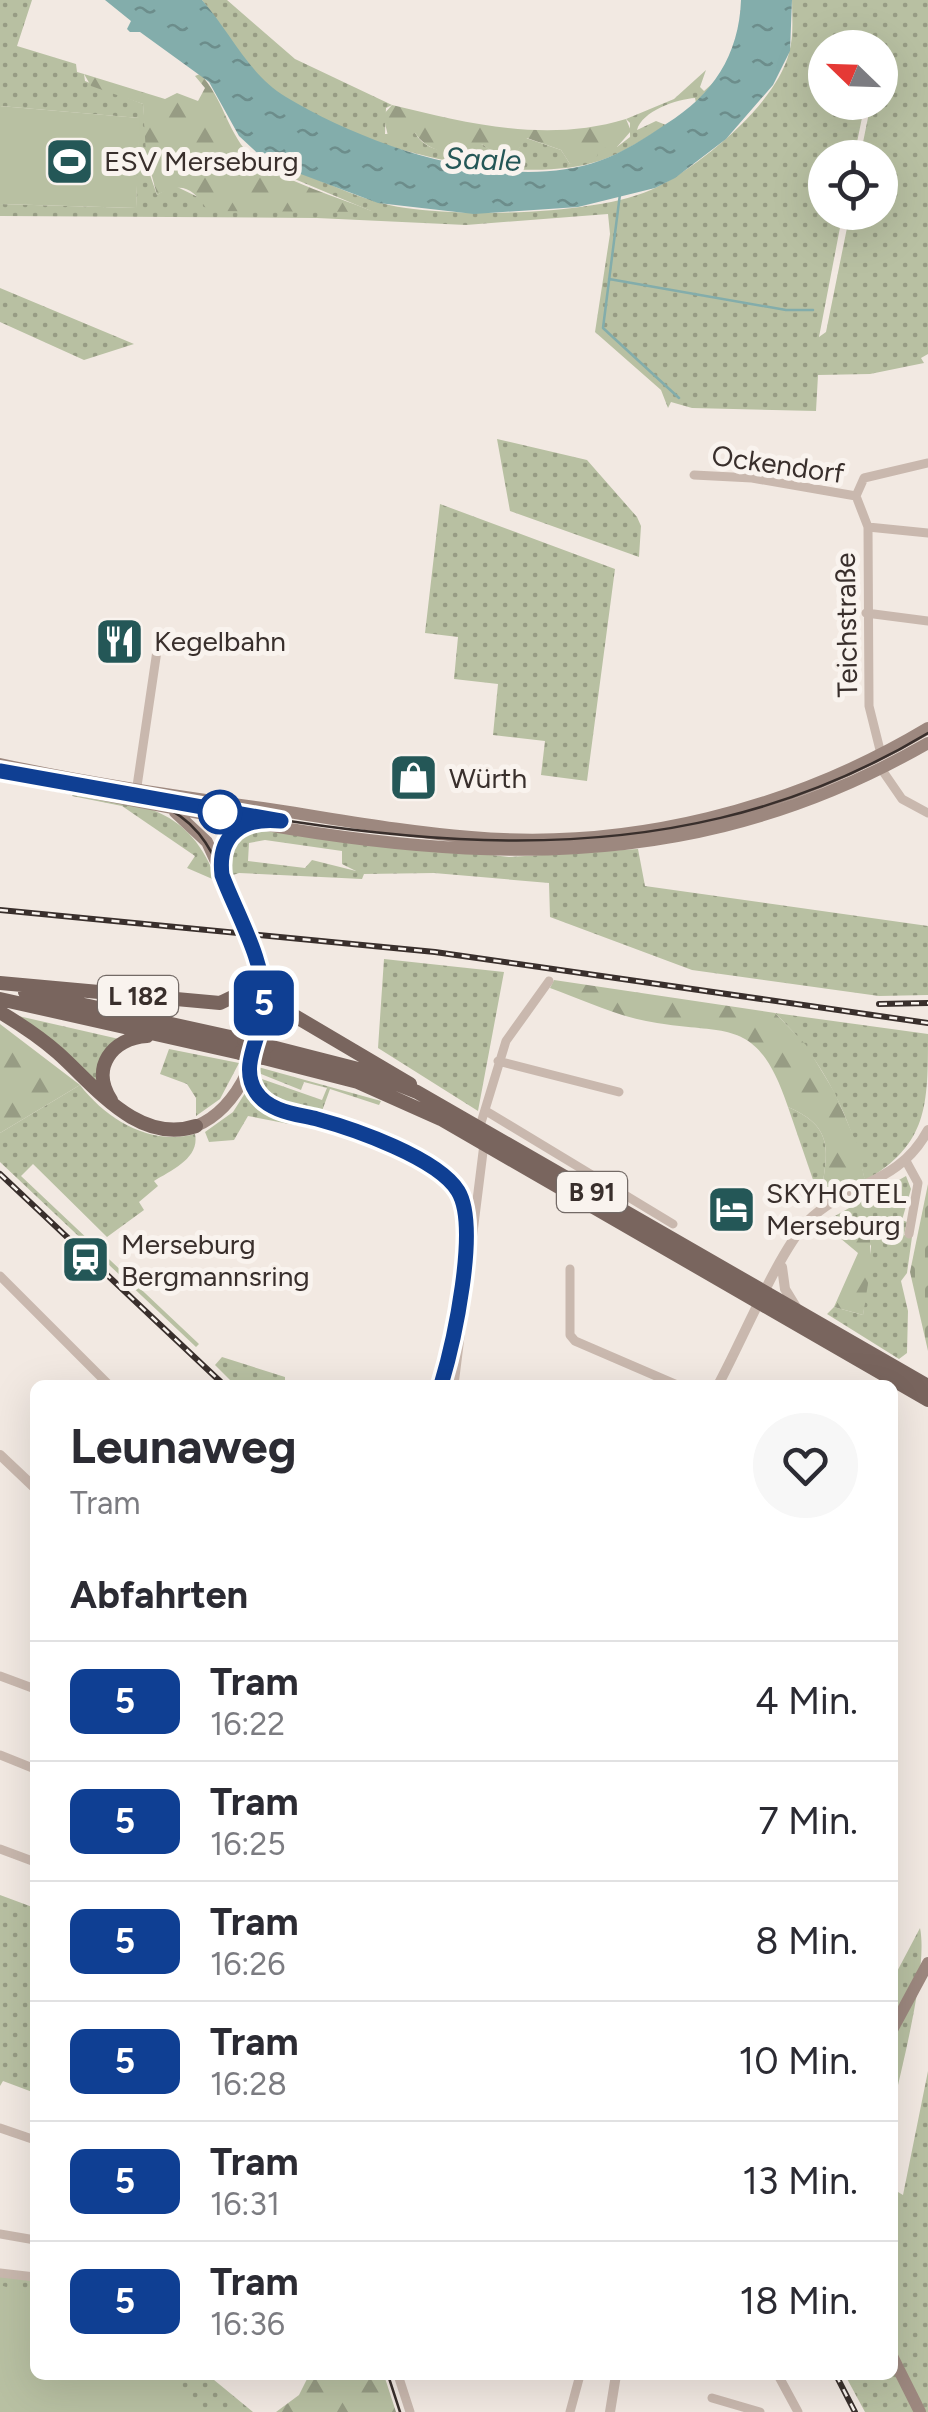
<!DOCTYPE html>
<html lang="de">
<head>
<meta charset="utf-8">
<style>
  :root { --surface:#fff; --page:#f7f7f7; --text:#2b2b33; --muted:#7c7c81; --line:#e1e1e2 }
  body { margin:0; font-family:Figtree,sans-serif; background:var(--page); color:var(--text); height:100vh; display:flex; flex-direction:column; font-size:38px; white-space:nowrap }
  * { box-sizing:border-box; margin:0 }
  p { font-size:32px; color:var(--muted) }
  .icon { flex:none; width:55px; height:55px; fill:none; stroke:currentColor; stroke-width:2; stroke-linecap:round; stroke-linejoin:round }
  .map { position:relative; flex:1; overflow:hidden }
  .side { position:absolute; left:30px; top:1380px; width:868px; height:1000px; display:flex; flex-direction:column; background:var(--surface); border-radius:15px; box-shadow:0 10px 40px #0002 }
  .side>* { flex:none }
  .badge { padding:0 20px; border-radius:15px; font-size:35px; line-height:65px }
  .needle { width:65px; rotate:293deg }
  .buttons { position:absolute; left:808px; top:30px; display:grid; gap:20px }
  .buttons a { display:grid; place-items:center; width:90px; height:90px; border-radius:50%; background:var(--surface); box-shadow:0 10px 40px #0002; font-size:50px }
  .map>.badge { position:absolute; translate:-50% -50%; box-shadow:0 0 0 5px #fff }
  h2 { padding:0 40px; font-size:38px; line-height:90px }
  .round { display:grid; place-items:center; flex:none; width:105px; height:105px; border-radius:52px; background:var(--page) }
  .summary { display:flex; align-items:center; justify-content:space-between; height:170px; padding:0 40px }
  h1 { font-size:48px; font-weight:700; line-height:75px }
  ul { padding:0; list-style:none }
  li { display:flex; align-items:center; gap:30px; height:120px; padding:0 40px; border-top:2px solid var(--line) }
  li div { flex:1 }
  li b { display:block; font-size:38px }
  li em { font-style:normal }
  li .badge { min-width:110px; font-weight:700; text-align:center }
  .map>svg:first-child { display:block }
</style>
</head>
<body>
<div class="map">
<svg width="928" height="2412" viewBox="0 0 928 2412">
  <defs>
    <pattern id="grass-dots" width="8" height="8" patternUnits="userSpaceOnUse" patternTransform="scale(2.5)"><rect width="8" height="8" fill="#b8c0a2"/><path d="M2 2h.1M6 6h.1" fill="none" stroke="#979c84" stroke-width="1.8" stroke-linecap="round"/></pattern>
    <pattern id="forest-firs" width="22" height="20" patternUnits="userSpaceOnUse" patternTransform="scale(2.5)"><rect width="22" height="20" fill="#b8c0a2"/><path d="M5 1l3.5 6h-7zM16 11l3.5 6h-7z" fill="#979c84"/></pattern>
    <pattern id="cemetery-stones" width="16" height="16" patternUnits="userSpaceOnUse" patternTransform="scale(2.5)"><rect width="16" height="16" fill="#b8c0a2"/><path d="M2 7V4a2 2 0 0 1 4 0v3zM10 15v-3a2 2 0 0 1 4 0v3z" fill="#979c84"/></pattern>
    <pattern id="water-ripples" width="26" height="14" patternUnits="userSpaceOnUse" patternTransform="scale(2.5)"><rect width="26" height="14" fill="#83adab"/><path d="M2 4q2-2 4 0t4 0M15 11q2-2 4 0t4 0" fill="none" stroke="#6c8d8b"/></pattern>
  </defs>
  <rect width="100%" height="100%" fill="#f2e9e2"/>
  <path fill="url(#grass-dots)" fill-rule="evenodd" d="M0,0H32L17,46L76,64L77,72L84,74L85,81L143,104L149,172L157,195L173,185L200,198L371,211L285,175L276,164C320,178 361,202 406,208C466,217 604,215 657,187C702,164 776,104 789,53C794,36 792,17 792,0H928V354L921,358L924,363L870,374L818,375L816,411L692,408L671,402L668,408L661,390L595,332L610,234L608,214L466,225L317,218L0,216V204L136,208L139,118L0,106ZM825,48H880V102L871,103L860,157L880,158V212L850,213L826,332L819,337L843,212H825V158L854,157L865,103L825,102Z
    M202,0H227L295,59L392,105L386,108L385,134L415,133C429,157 459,152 482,144L501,157L512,158L526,138L561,150L570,164L599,147H617L630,137V123L626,119L674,99L706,70L700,87L704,91L714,82L696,103L695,98C677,99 642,111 637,130L656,121L666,125C644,139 623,153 599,161C509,190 329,143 261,80C240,61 220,23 202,0Z
    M0,288L134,344L84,360L0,322Z
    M497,439L587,460L637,517L641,526L639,557L510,511Z
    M440,504L615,569L587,781L541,775L545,741L493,735L498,684L454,679L458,637L425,633Z
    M73,791C143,806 189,806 217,881L187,868L195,856L122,806L72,796Z
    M245,826L509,857L638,849L645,886L928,926V995L879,996L692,970L550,917L549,883L434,873L364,874L362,879L239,873L230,876C222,856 226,838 245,826ZM265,840L342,851V864L356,871L312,860L305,868L248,861L249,843Z
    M384,959L504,972L478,1111L378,1048Z
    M775,1013L928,1034C928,1106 928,1144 865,1181C851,1116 823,1059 775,1013Z
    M14,1015L119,1039L99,1084Z
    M169,1049L239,1063L220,1099L196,1116V1098L187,1084L160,1074Z
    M258,1067L381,1101L379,1105L330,1089L322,1111L361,1129L269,1099L253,1076L322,1100L327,1088L304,1082L301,1090L261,1074Z
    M80,1085C107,1120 151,1146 195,1134C200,1158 172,1170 154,1181L158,1186L139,1202L144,1210L107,1237L33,1164L21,1176L199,1344L196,1347L0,1162V1133Z
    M247,1090L263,1106L327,1125L326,1131L248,1116L234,1140L209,1142L205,1132L233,1112Z
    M788,1107C842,1130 823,1160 821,1203Z
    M906,1176L911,1189L902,1220L907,1222L904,1235L912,1237L907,1273L901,1281L908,1311L907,1353L899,1359L827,1314L834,1307L863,1315L871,1246L857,1220L840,1238L819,1225Z
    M222,1357L285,1377V1385H235L215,1365Z
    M0,1895L35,1908V2093L3,2081L0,2086Z
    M920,1928C928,1966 903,2062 893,2107V1979Z
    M928,2071V2412H865L845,2375H892L893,2189L903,2195Z
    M0,2276L35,2280V2375H208L253,2412H0Z"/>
  <path fill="url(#forest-firs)" d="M84,74L165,99L177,93L198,101L205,88L195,76L200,74C222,96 227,130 248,153C271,178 341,198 374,212L208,211C192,186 181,182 157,195L146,154L143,104L91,86Z
    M392,105C470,124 547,143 626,119L631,131L617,147L599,148L596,160L570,164L561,150L527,138L512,158H501L482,144L467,156C449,155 426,150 415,133L389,140L383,115Z
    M554,980L775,1013L806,1045L835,1093L858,1147L865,1181L821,1203C823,1160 842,1130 788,1107C756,1012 726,1037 646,1021C614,1015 581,999 550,988Z
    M0,1024L80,1085L0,1133Z
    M857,1220L870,1221V1271L863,1315L834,1307L858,1253L840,1238Z
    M309,2375H384L396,2412H276L299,2395Z"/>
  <path fill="url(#cemetery-stones)" d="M928,1184V1351L910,1272Z"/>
  <path fill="#b8c0a2" d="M0,106L140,118L136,208L0,204Z
    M0,2285L35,2296V2375H164L204,2412H0Z"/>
  <path fill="url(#water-ripples)" d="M105,0H202C231,33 248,74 286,97C367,146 505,194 599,161C624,152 645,138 666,124C713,95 739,55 741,0H792L790,51L773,85L726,139L675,178L655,188L578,207L474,214L378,203L266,161L239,136L209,82L140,32H130L127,29L131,21Z"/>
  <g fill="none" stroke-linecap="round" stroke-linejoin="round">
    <path stroke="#83adab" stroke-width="2.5" d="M620,194L603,328L679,398
      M609,279L786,310H813"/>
    <path stroke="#cdc4be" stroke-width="12" stroke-dasharray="12 6" stroke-linecap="butt" d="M224,879L249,944"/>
    <path stroke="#c9b8ae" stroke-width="9" d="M694,475L752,478L856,496
      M856,496L868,527L869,706L881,754
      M856,496L864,478L928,463
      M868,527L928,533
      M866,613L928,621
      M882,770L902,799L928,813
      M136,793L159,637
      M498,1061L619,1092
      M486,1111L673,1224
      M480,1126L506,1041L549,981
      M906,1161L918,1183L909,1234
      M570,1269V1335L575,1341L677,1385
      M0,1276L109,1385
      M454,1385L484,1144
      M0,1676L35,1689
      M0,1755L35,1769
      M0,1849L35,1862
      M0,2128L35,2140
      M0,2234L35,2240
      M0,2273L35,2277
      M398,2375L410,2412
      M778,2375L798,2412
      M712,2398L760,2412
      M570,2412L580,2375"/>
    <path stroke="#c9b8ae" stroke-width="10" d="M782,1267L785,1289L796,1307
      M718,1385C741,1343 778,1253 807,1222C846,1182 898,1186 928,1130
      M0,1455L35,1488
      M610,2412L616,2375"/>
    <path stroke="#9d887f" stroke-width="12" d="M0,764C92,784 184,797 276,810C341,820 406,832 471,837C629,851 793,809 928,728
      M0,775C327,835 618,922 928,743
      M175,812L207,842L224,879
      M220,863L231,810
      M196,1126C240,1108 265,1045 264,998C264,980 256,961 249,944
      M892,2030L928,1963
      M892,2356L920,2412"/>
    <path stroke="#79655e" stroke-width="14" d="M0,983L220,1003L245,991L257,966
      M262,983L288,1012L410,1084
      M25,992L244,1040
      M0,999L240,1053
      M0,1012C20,1024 40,1037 58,1053C95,1086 138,1145 196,1126
      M268,1046L362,1070L417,1092L928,1386
      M264,1058L358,1082L441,1119L928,1400
      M111,1100C90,1068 112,1038 147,1036"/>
    <path stroke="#392f2c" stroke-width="2.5" d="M0,767C316,828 632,911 928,733
      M158,804C193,818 210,844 224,879
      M222,870C220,839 236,820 268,820
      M249,944C256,963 264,983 264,1003C263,1032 238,1064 256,1091C268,1111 296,1113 316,1119C354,1129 437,1158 457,1191C480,1226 453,1345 441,1385
      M388,2375L400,2412"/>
    <defs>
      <path id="rail" d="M0,910L435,952L928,1023
        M879,1004L928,1003
        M0,1174L224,1385
        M836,2375L855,2412"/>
    </defs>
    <use href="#rail" stroke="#392f2c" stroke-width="6"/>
    <use href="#rail" stroke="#f9f3ee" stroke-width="2.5" stroke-dasharray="8" stroke-linecap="butt"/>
    <path stroke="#79655e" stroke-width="14" d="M244,1040L268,1046
      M240,1053L264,1058"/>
  </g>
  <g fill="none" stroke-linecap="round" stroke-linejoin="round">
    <defs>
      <path id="line" d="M0,771L281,821C243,817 217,834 222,875C237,915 265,961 264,1005C263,1034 238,1065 256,1092C269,1112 297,1114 317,1119C354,1129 438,1158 458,1191C480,1227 453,1345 441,1385"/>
    </defs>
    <use href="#line" stroke="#fff" stroke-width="22"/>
    <use href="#line" stroke="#0f3f93" stroke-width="15"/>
  </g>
  <defs>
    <symbol id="stadium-square" viewBox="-11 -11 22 22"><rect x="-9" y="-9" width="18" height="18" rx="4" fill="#245757" stroke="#f9f3ee"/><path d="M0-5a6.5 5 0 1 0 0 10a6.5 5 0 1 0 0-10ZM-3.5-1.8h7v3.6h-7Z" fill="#fff"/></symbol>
    <symbol id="restaurant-square" viewBox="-11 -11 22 22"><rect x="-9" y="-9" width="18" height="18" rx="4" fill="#245757" stroke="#f9f3ee"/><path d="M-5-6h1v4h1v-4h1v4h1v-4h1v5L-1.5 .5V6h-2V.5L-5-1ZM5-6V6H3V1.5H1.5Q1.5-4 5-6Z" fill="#fff"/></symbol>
    <symbol id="shop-square" viewBox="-11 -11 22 22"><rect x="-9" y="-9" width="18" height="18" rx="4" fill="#245757" stroke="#f9f3ee"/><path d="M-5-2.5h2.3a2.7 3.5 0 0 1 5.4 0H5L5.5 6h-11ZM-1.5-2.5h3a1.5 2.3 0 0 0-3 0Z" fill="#fff"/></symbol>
    <symbol id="hotel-square" viewBox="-11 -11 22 22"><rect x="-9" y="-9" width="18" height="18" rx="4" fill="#245757" stroke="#f9f3ee"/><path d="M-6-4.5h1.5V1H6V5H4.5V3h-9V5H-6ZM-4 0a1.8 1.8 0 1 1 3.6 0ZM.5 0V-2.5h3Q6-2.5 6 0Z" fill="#fff"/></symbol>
    <symbol id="station-square" viewBox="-11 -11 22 22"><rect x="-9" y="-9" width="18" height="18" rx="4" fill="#245757" stroke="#f9f3ee"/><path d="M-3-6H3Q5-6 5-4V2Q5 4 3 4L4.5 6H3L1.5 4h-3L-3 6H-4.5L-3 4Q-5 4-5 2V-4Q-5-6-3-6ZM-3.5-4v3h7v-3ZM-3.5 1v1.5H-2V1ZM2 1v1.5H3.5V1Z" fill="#fff"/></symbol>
  </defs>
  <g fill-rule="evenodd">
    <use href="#stadium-square" x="42" y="134" width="55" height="55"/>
    <use href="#restaurant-square" x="92" y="614" width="55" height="55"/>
    <use href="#shop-square" x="386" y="750" width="55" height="55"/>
    <use href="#hotel-square" x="704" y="1182" width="55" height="55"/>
    <use href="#station-square" x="58" y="1232" width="55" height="55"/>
  </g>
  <circle fill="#fff" stroke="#0f3f93" stroke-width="5" cx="220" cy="812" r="20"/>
  <g text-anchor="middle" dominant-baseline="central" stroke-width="10" stroke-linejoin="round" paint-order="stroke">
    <g fill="#f9f3ee" stroke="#736a66" stroke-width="2.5">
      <rect x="98" y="976" width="80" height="40" rx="8"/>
      <rect x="557" y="1172" width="70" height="40" rx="8"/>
    </g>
    <g font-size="25" font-weight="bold" fill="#392f2c">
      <text x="138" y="996">L 182</text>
      <text x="592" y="1192">B 91</text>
    </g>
    <g font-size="28" fill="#392f2c" stroke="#f9f3ee" text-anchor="start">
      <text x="104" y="161">ESV Merseburg</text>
      <text x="154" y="641">Kegelbahn</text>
      <text x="449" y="778">Würth</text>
      <text x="766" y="1193">SKYHOTEL<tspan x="766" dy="32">Merseburg</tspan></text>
      <text x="121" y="1244">Merseburg<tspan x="121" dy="32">Bergmannsring</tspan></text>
    </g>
    <g font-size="28" fill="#392f2c" stroke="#f9f3ee">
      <text transform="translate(778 464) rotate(8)">Ockendorf</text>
      <text transform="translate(846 625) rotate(-91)">Teichstraße</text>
    </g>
    <g font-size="30" font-style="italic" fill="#245757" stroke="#f9f3ee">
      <text transform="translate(483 159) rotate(2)">Saale</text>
    </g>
  </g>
</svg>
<div class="buttons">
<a><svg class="needle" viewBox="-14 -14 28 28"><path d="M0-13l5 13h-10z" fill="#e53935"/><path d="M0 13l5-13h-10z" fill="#7c7c81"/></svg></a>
<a><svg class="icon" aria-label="locate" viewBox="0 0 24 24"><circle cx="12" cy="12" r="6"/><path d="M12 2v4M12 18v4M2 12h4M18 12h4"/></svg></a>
</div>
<b class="badge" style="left:264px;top:1003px;background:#0f3f93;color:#fff">5</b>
<section class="side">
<div class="summary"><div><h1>Leunaweg</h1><p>Tram</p></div><a class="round"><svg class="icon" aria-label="heart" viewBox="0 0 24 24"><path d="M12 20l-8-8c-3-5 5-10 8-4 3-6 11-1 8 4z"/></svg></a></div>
<h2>Abfahrten</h2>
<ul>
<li><span class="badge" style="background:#0f3f93;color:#fff">5</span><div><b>Tram</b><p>16:22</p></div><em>4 Min.</em></li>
<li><span class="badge" style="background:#0f3f93;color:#fff">5</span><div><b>Tram</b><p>16:25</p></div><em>7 Min.</em></li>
<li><span class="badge" style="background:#0f3f93;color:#fff">5</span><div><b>Tram</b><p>16:26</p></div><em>8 Min.</em></li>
<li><span class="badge" style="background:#0f3f93;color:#fff">5</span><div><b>Tram</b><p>16:28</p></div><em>10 Min.</em></li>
<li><span class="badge" style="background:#0f3f93;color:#fff">5</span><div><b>Tram</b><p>16:31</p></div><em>13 Min.</em></li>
<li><span class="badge" style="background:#0f3f93;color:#fff">5</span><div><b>Tram</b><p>16:36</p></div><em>18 Min.</em></li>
</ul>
</section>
</div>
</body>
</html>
